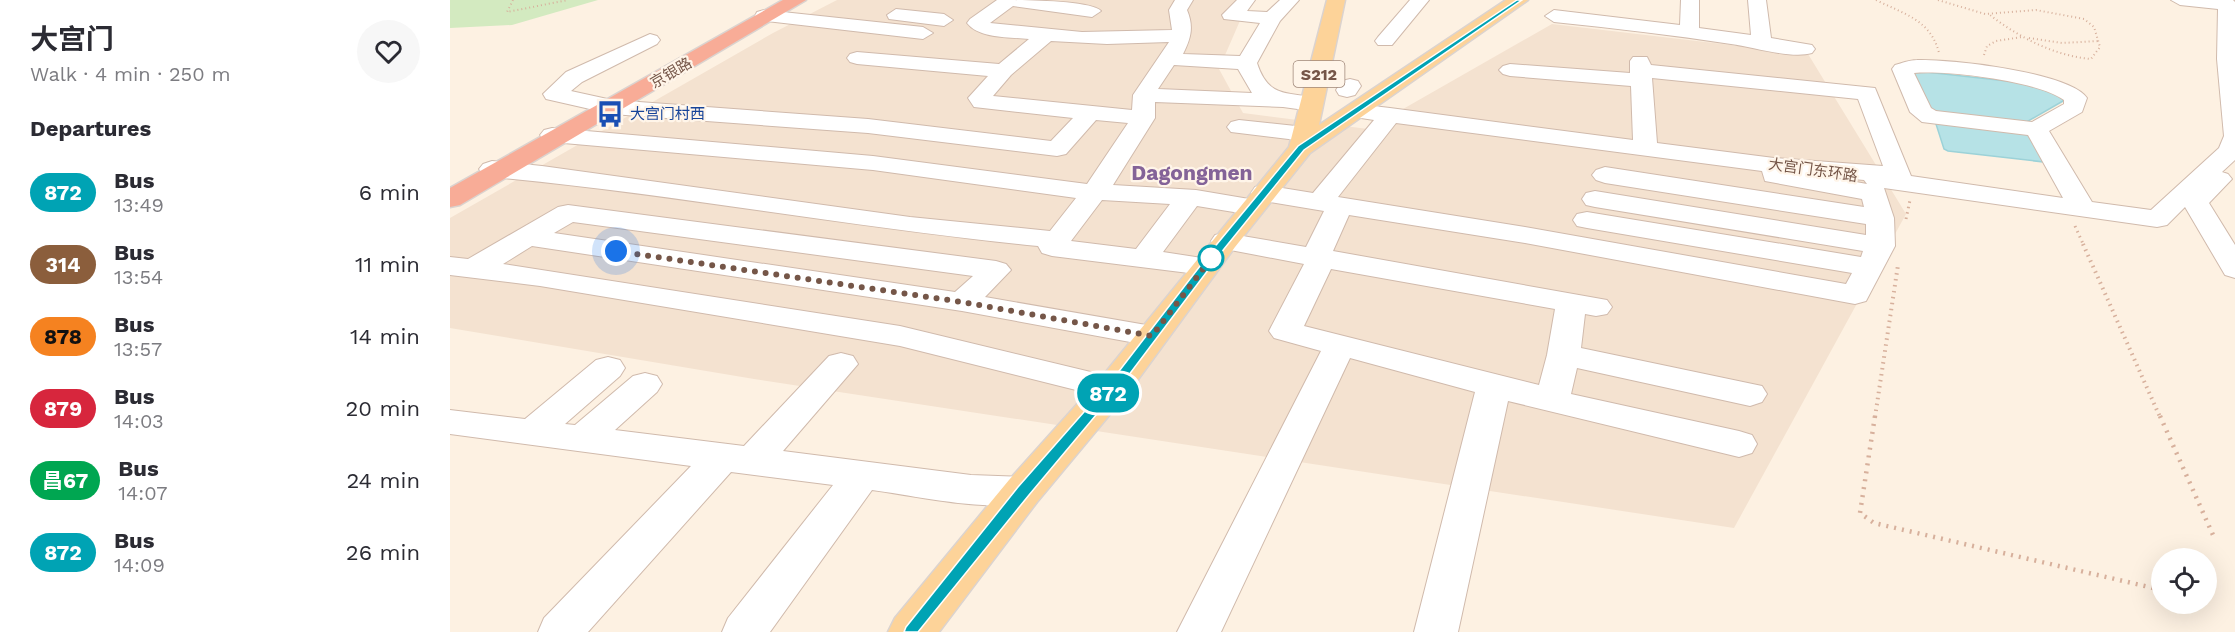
<!DOCTYPE html>
<html lang="en">
<head>
<meta charset="utf-8">
<style>
  :root { --surface:#fff; --page:#f7f7f7; --text:#2b2b33; --muted:#7c7c81 }
  body { margin:0; font-family:"Work Sans","Noto Sans SC",sans-serif; background:var(--page); color:var(--text); height:100vh; display:flex; flex-direction:column; font-size:22px; white-space:nowrap }
  * { box-sizing:border-box; margin:0 }
  p { font-size:20px; color:var(--muted) }
  .icon { flex:none; width:33px; height:33px; fill:none; stroke:currentColor; stroke-width:2; stroke-linecap:round; stroke-linejoin:round }
  .map { position:relative; flex:1; overflow:hidden }
  .panel { display:flex; flex-direction:column; background:var(--surface); width:450px }
  .panel>* { flex:none }
  .badge { padding:0 12px; border-radius:20px; font-size:21px; line-height:39px }
  .controls { position:absolute; left:1701px; top:548px; display:grid; gap:12px }
  .controls a { display:grid; place-items:center; width:66px; height:66px; border-radius:50%; background:var(--surface); box-shadow:0 6px 24px #0002; font-size:30px }
  .you { position:absolute; width:30px; height:30px; margin:-15px; border:4px solid #fff; border-radius:50%; background:#1a73e8; box-shadow:0 0 0 9px #1a73e833 }
  .map>.badge { position:absolute; translate:-50% -50%; box-shadow:0 0 0 3px #fff }
  h2 { padding:0 30px; font-size:22px; line-height:54px }
  .round { display:grid; place-items:center; flex:none; width:63px; height:63px; border-radius:32px; background:var(--page) }
  .overview { display:flex; align-items:center; justify-content:space-between; height:102px; padding:0 30px }
  h1 { font-size:28px; font-weight:700; line-height:45px }
  ul { padding:0; list-style:none }
  li { display:flex; align-items:center; gap:18px; height:72px; padding:0 30px }
  li div { flex:1 }
  li b { display:block; font-size:22px }
  li em { font-style:normal }
  li .badge { min-width:66px; font-weight:700; text-align:center }
  main { display:flex; flex:1; min-height:0 }
  .map>svg:first-child { display:block }
</style>
</head>
<body>
<main>
<section class="panel">
<div class="overview"><div><h1>大宫门</h1><p>Walk · 4 min · 250 m</p></div><a class="round"><svg class="icon" aria-label="heart" viewBox="0 0 24 24"><path d="M12 20l-8-8c-3-5 5-10 8-4 3-6 11-1 8 4z"/></svg></a></div>
<h2>Departures</h2>
<ul>
<li><span class="badge" style="background:#00a3b4;color:#fff">872</span><div><b>Bus</b><p>13:49</p></div><em>6 min</em></li>
<li><span class="badge" style="background:#8b5e3c;color:#fff">314</span><div><b>Bus</b><p>13:54</p></div><em>11 min</em></li>
<li><span class="badge" style="background:#f58220;color:#111">878</span><div><b>Bus</b><p>13:57</p></div><em>14 min</em></li>
<li><span class="badge" style="background:#d7263d;color:#fff">879</span><div><b>Bus</b><p>14:03</p></div><em>20 min</em></li>
<li><span class="badge" style="background:#00a651;color:#fff">昌67</span><div><b>Bus</b><p>14:07</p></div><em>24 min</em></li>
<li><span class="badge" style="background:#00a3b4;color:#fff">872</span><div><b>Bus</b><p>14:09</p></div><em>26 min</em></li>
</ul>
</section>
<div class="map">
<svg width="1785" height="632" viewBox="0 0 1785 632">
  <rect width="100%" height="100%" fill="#fdf1e2"/>
  <path fill="#f4e2d0" d="M387,0H799L769,69L793,113L918,129L1102,24L1358,54L1456,214L1284,528L304,379L0,328V218L323,33Z"/>
  <path fill="#d3eac0" d="M0,0H148L62,25L0,28Z"/>
  <path fill="#b6e2e6" stroke="#9cd2d8" stroke-width="1.5" d="M1467,71L1584,84L1612,96L1613,101L1573,124L1480,113L1462,76Z
    M1485,121L1580,134L1594,162L1498,151L1494,149Z"/>
  <g fill="none" stroke-linecap="round" stroke-linejoin="round">
    <defs>
      <path id="minor" d="M547,0C566,0 641,0 651,11L642,17L563,6L540,23L632,32L722,30L719,10L725,0H743L737,10C744,27 741,38 733,54L790,56L810,23L774,19L772,15L787,0H805L797,11L817,12L830,0H849L830,21L807,63C819,100 839,91 870,99L873,104L870,109L862,111L833,107L705,102V118L663,185L746,190L811,201L815,207L811,213L802,215L747,206L713,252L765,260L770,266L765,272L755,275L602,256L592,253L588,246C405,228 225,194 42,177L33,174L29,169L33,164L42,161L92,166L460,217L600,231L626,198L423,170L102,142L94,140L90,135L94,130L102,128L423,156L637,184L678,123L646,120L616,154L607,156L418,133L162,114L96,99L93,94L116,72L200,34L207,36L210,40L207,44L132,82L121,91L162,100L418,119L601,141L623,118L524,107L518,98L538,76L407,64L400,62L397,58L400,54L407,52L549,64L579,39C561,37 529,39 517,23L520,19ZM601,41L657,44L719,42L683,95L682,110L543,96L561,75ZM724,65L788,69L802,93L708,89ZM652,200L720,204L686,249L621,241Z
        M960,0H979L942,45H928L925,41L928,37Z
        M1231,0H1249V28L1301,35L1298,0H1316L1321,38L1362,45L1365,49L1362,53C1341,59 1303,47 1281,44C1222,35 1164,28 1104,22L1095,16L1104,10L1230,25Z
        M1721,0H1783L1785,2V160L1772,172L1778,174L1782,179L1759,203L1785,245V278L1775,275L1735,207L1717,225L1707,227L1434,188L1444,218L1445,246L1416,301L1405,304L1075,243L899,215L883,251L1157,300L1162,307L1157,314L1146,316L1135,314L1131,348L1312,386L1317,394L1312,402L1300,406L1127,368L1121,394L1289,431L1302,435L1307,444L1302,453L1289,457L1058,401L1008,632H964L1025,392L900,358L771,632H727L871,351L824,338L819,331L854,264L775,249L765,247L761,241L765,235L775,233L856,247L874,211L814,201L805,199L801,193L805,187L814,185L863,193L924,120L898,116L895,111L898,106L906,104L940,108L1183,140L1181,86L1060,76L1053,74L1049,70L1053,66L1060,64L1180,73V61L1183,57H1197L1201,65L1425,88L1461,176L1613,198L1578,135L1472,122L1460,112L1442,69L1445,65C1452,63 1460,60 1467,60C1500,59 1619,72 1637,98L1632,112L1599,131L1642,202L1701,210L1769,148L1774,136L1767,59L1768,9L1730,5ZM1464,73C1497,70 1588,81 1614,100V104L1582,122L1486,111L1481,108ZM1202,78L1408,99L1433,166L1324,158L1207,143ZM946,123L1312,171L1315,181L1412,199L1414,207L1155,167L1146,170L1142,175L1146,180L1155,183L1416,224V235L1145,191L1136,193L1132,199L1136,205L1145,207L1413,251L1411,257L1137,212L1127,214L1123,220L1127,226L1137,228L1402,273L1396,284L1075,227L888,197ZM1372,176L1414,180L1417,184ZM881,269L1105,309L1097,355L1089,385L854,326Z
        M446,9L494,14L503,20L494,26L439,19L437,15Z
        M314,10L473,27L483,33L473,39L307,20L305,16L307,12Z
        M900,79L908,81L911,86L905,95L897,97L889,95L886,90L892,81Z
        M789,120L855,127L863,129L867,134L863,139L855,141L781,132L777,127L781,122Z
        M118,205L546,261L556,264L561,270L535,297L702,326L713,329L718,336L713,343L702,346L512,311L82,246L53,264L450,326L674,380L679,388L674,396L662,399L450,346L90,286L0,275V257L18,259L108,207ZM123,222L523,276L505,292L104,233Z
        M391,353L403,356L408,364L333,451L521,475L573,477L587,481L592,491L587,501C545,514 467,496 422,490L320,632H272L278,618L383,485L281,472L138,632H88L94,618L241,466L0,434V410L75,419L146,360L158,357L170,360L175,368L170,376L115,424L125,425L183,376L195,373L207,376L212,384L207,392L165,430L294,446L379,356Z"/>
      <path id="major" d="M877,0H895L869,125L1056,0H1078L860,153L785,247L681,389L587,502L489,632H438L445,618L559,480L655,373L839,147Z"/>
      <path id="highway" d="M333,0H356L10,205L0,207V188Z"/>
    </defs>
    <use href="#minor" stroke="#d0baac" stroke-width="2"/>
    <use href="#major" stroke="#dbd3cf" stroke-width="3"/>
    <use href="#highway" stroke="#dbd3cf" stroke-width="3"/>
    <path stroke="#d7b09c" stroke-width="2" stroke-dasharray="1 3" stroke-linecap="butt" d="M63,0L57,12L118,0
      M1426,0C1454,14 1481,20 1489,53
      M1488,0L1535,14L1586,10L1634,19L1644,27L1650,47L1641,59C1605,56 1568,37 1540,15
      M1579,38L1612,43L1649,41
      M1534,55L1537,46L1546,41L1572,37"/>
    <path stroke="#d7b09c" stroke-width="3" stroke-dasharray="1.5 4" stroke-linecap="butt" d="M1456,219L1460,200
      M1625,226L1634,246"/>
    <path stroke="#d7b09c" stroke-width="4" stroke-dasharray="1.5 4.5" stroke-linecap="butt" d="M1633,244L1710,417
      M1425,417L1448,265"/>
    <path stroke="#d7b09c" stroke-width="4.5" stroke-dasharray="2 6" stroke-linecap="butt" d="M1425,416L1410,513L1424,523L1712,590
      M1710,416L1763,535"/>
    <use href="#minor" fill="#fff" fill-rule="evenodd"/>
    <use href="#major" fill="#fdd399" fill-rule="evenodd"/>
    <use href="#highway" fill="#f8ac97" fill-rule="evenodd"/>
  </g>
  <path fill="#00a3b4" stroke="#fff" stroke-width="1.5" d="M1067,0H1072L854,150L774,249L672,384L579,495L468,632H454L456,627L568,487L663,379L767,244L848,146Z"/>
  <g fill="none" stroke-linecap="round" stroke-linejoin="round">
    <path stroke="#755648" stroke-width="6" stroke-dasharray="0 10.8" d="M166,251L512,302L702,336L763,256L761,258"/>
  </g>
  <defs>
    <symbol id="bus-bare" viewBox="-9 -9 18 18"><path d="M-5-6H5V4H4V6H2V4H-2V6H-4V4H-5ZM-3.5-4V0h7V-4ZM-3.5 1.2v1.5H-2V1.2ZM2 1.2v1.5H3.5V1.2Z" fill="#1a4fb4" stroke="#fff5e9" stroke-width="2.5" paint-order="stroke"/></symbol>
  </defs>
  <g fill-rule="evenodd">
    <use href="#bus-bare" x="141" y="95" width="38" height="38"/>
  </g>
  <circle fill="#fff" stroke="#00a3b4" stroke-width="3" cx="761" cy="258" r="12"/>
  <g text-anchor="middle" dominant-baseline="central" stroke-width="4.5" stroke-linejoin="round" paint-order="stroke">
    <g font-size="15" fill="#755648" stroke="#fff5e9">
      <text transform="translate(221 73) rotate(-30)">京银路</text>
      <text transform="translate(1363 170) rotate(8)">大宫门东环路</text>
    </g>
    <g font-size="15" fill="#164399" stroke="#fff5e9" text-anchor="start">
      <text x="180" y="114">大宫门村西</text>
    </g>
    <rect fill="#fff5e9" stroke="#9e8678" stroke-width="1.5" x="843.5" y="61" width="51" height="26" rx="4.5"/>
    <g font-size="16" font-weight="bold" fill="#755648">
      <text x="869" y="74">S212</text>
    </g>
    <g font-size="21" font-weight="bold" fill="#846398" stroke="#fff5e9">
      <text x="742" y="172">Dagongmen</text>
    </g>
  </g>
</svg>
<div class="controls">
<a><svg class="icon" aria-label="locate" viewBox="0 0 24 24"><circle cx="12" cy="12" r="6"/><path d="M12 2v4M12 18v4M2 12h4M18 12h4"/></svg></a>
</div>
<div class="you" style="left:166px;top:251px"></div>
<b class="badge" style="left:658px;top:393px;background:#00a3b4;color:#fff">872</b>
</div>
</main>
</body>
</html>
